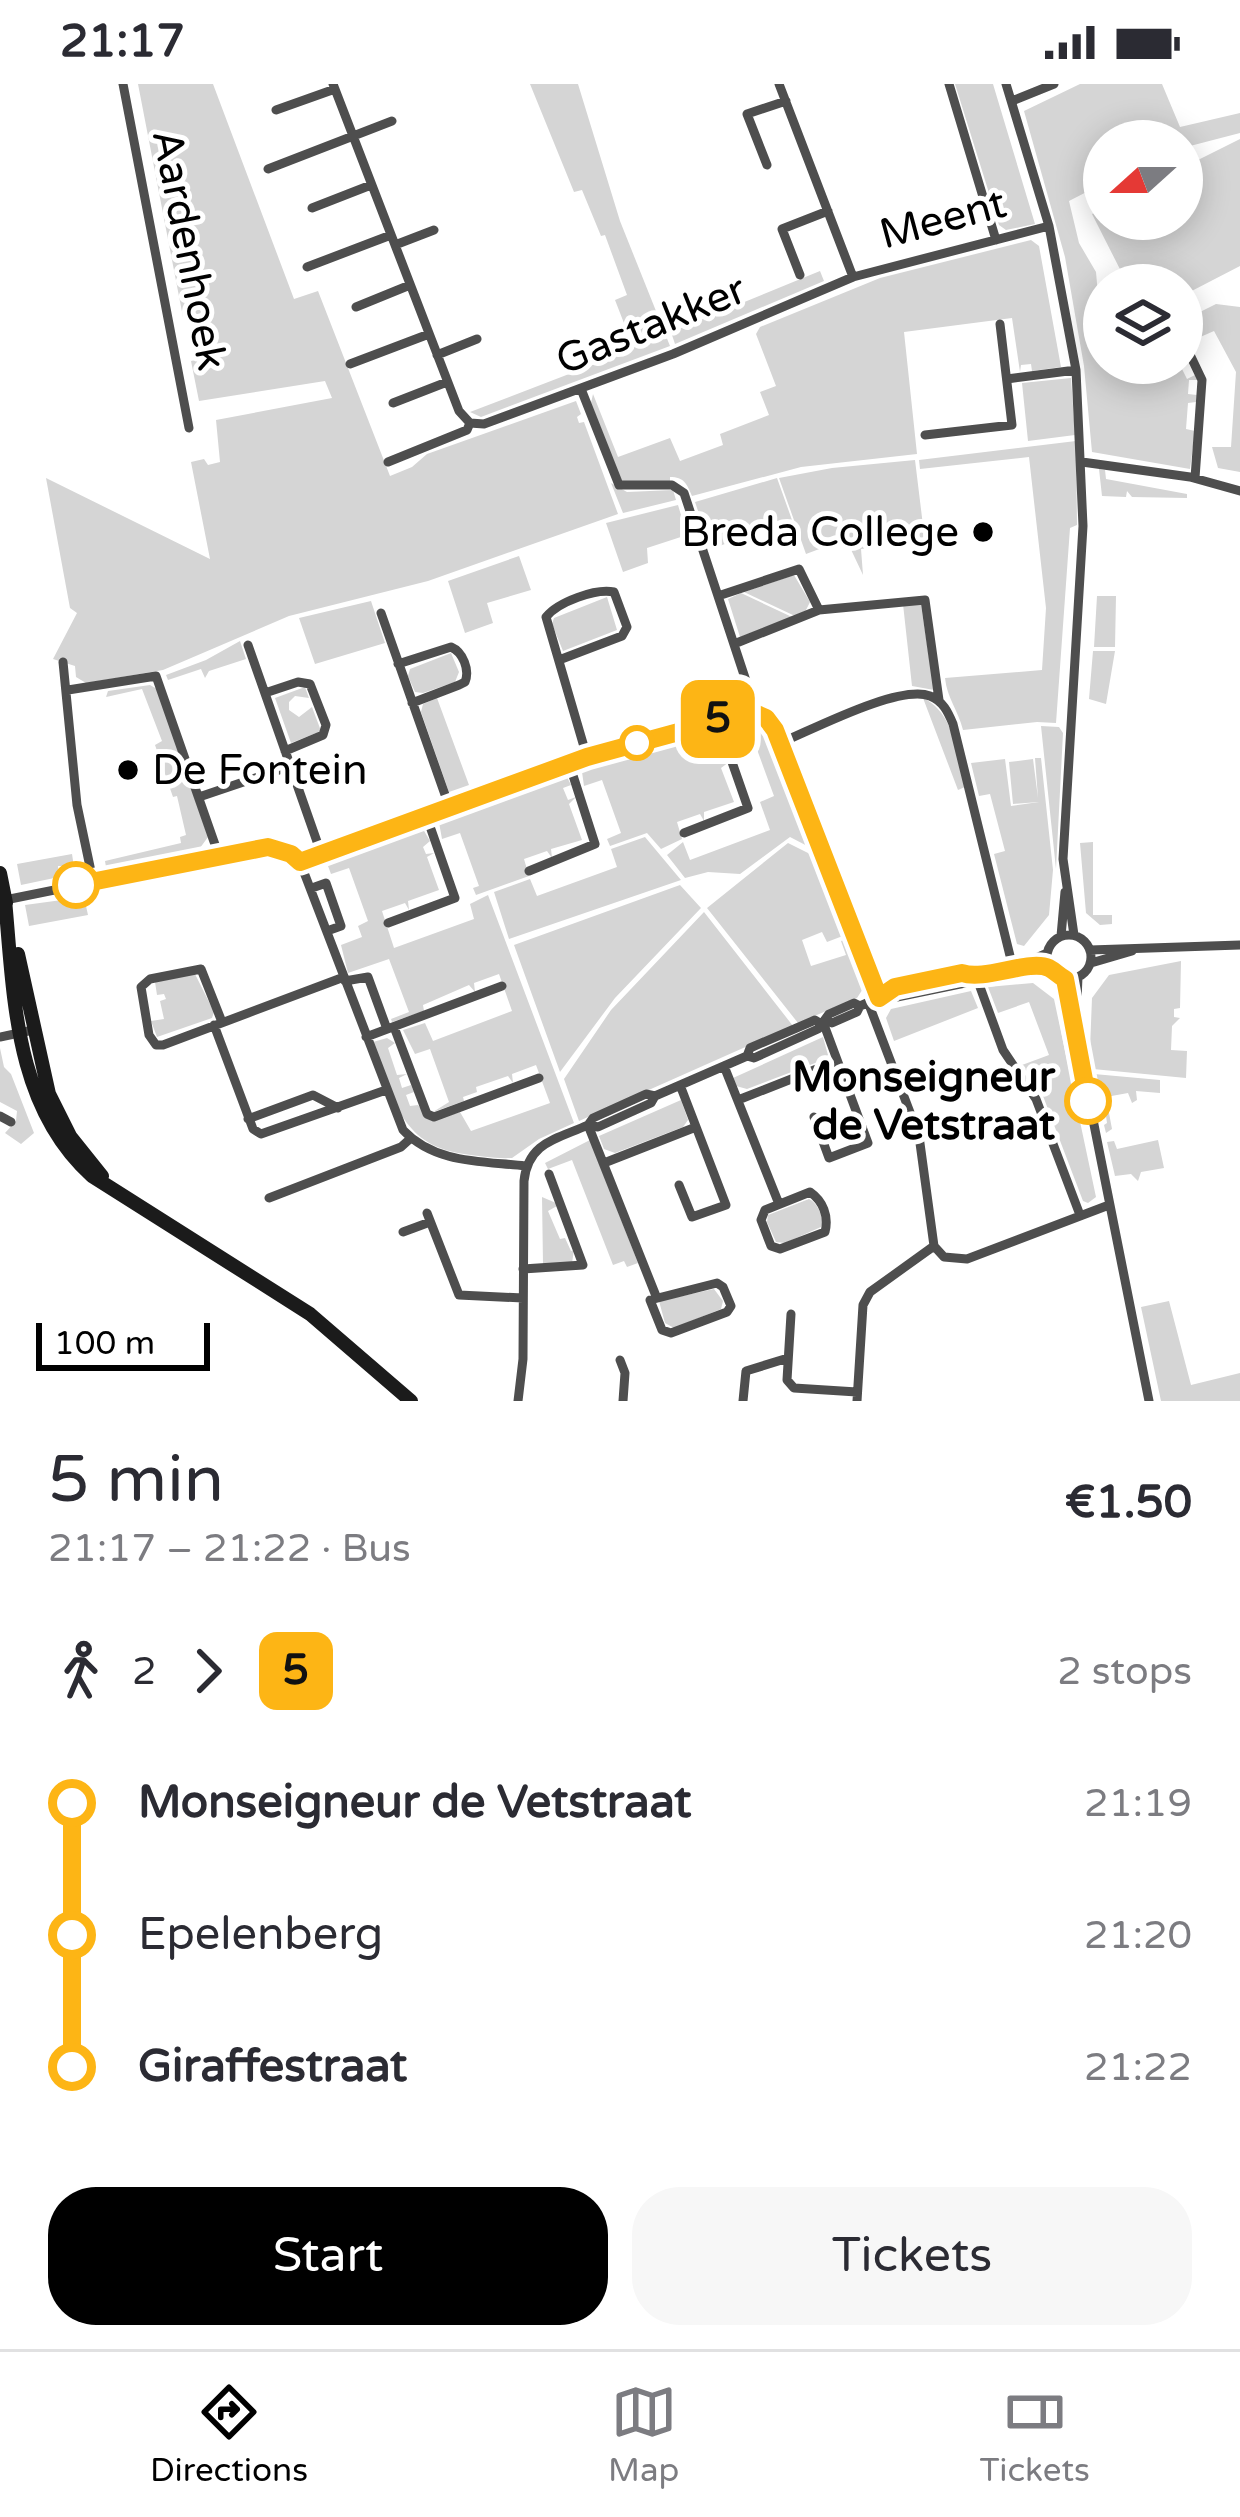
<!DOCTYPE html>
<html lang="en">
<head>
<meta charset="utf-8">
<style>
  :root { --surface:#fff; --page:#f7f7f7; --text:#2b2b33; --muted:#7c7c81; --line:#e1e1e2; --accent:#000 }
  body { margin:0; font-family:"Varela Round",sans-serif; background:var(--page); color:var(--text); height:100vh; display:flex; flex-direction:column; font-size:45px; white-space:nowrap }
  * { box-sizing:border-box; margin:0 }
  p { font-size:39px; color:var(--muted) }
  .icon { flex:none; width:66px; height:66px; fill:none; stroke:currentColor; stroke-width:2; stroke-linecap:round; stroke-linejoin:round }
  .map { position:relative; height:1317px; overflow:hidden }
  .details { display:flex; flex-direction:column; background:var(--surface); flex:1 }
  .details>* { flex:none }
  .badge { padding:0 24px; border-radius:18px; font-size:42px; line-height:78px }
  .needle { width:78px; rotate:249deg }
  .controls { position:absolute; left:1083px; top:36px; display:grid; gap:24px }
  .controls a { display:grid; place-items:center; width:120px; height:120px; border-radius:50%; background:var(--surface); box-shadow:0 6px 30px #0003; font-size:60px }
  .scale { position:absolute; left:36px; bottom:30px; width:174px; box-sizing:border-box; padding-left:12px; border:6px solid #000; border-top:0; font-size:33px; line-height:42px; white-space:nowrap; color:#000; -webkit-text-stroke:9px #fff; paint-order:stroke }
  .map>.badge { position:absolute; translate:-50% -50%; box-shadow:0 0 0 6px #fff }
  .legs { display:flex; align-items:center; gap:18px; height:132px; padding:0 48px; font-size:39px }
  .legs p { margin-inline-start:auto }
  .summary { display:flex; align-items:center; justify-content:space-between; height:204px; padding:0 48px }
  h1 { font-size:66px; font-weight:600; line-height:90px }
  .cta { display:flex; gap:24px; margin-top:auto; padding:24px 48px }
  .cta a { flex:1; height:138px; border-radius:48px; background:var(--accent); color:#fff; font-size:48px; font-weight:600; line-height:138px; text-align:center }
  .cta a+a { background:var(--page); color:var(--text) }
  ul { padding:0 48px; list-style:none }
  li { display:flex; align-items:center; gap:42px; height:132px; font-size:45px }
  li i { display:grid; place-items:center; width:18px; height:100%; margin:0 15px; background:currentColor }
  li i::after { content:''; width:30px; height:30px; margin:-15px; border:9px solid; border-radius:50%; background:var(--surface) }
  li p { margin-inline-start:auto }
  li:first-child i { background:linear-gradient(#0000 50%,currentColor 0) }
  li:last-child i { background:linear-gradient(currentColor 50%,#0000 0) }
  .status { display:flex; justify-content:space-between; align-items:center; height:84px; padding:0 60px; background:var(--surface); direction:ltr }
  .status svg { height:33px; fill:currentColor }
  .dock { display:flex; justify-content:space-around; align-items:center; height:168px; border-top:3px solid var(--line); background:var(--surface); font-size:33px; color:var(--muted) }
  .dock a { display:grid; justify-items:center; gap:6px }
  .dock .current { color:var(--accent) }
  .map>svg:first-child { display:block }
</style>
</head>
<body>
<div class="status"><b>21:17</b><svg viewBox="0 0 49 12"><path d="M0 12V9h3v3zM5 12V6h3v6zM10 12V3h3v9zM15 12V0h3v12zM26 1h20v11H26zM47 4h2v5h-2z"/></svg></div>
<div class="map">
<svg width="1240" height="1317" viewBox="0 0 1240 1317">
  <rect width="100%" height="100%" fill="#fff"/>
  <path fill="#d5d5d5" d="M138,0H213L294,215L318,207L390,392L412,383L427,370L576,317L581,330L577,333L579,339L584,338L618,430L428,497L289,532L163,586L86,599L76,593L75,582L53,575L77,529L70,524L46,394L210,475L191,378L204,375L208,381L220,378L216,336L332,314L325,297L199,317L191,277L204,274L194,231L183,233Z
    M530,0H578L620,137L670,262L481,333L470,328L634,265L615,216L627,211L605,151L601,152L582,106L574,108Z
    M955,0H993L1035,140L1006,146L999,141Z
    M1080,0H1162L1180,43L1240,29V49L1190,62L1182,63V57H1104V99L1069,117L1079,159L1096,188L1104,279H1108L1114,291L1138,279H1179L1187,295L1195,291L1198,296H1189L1188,310L1197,311L1196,318L1188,319L1186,345L1195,347L1190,385L1092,368L1084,282L1065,173L1024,27Z
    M1240,55V182L1182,212V201H1128L1092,130L1104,124V135H1182V84Z
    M1031,156L1039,162L1061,283L1032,287L1031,280L1021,281L1020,288L1012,234L904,248L917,370L801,383L692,412C687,400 684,393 670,393V397L622,398L591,319L593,310L618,373L670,354L680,377L723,361L720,350L769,331L760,308L776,302L756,250L760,243L880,194Z
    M820,187L824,197L675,260L671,248Z
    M1216,220L1240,223V388L1218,384L1212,363H1231L1236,288L1214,247L1198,254L1191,241L1182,242V237Z
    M1071,294L1075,351L1028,357L1022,299Z
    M1076,357L1077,441L1070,444L1056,639L1037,638L963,646C958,626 947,614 945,594L1042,586L1046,524L1029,373L920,385L919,376Z
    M915,376L925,458L861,465L863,491L846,455L806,470L779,394L832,384Z
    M1099,385L1105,386L1106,395L1187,410V414L1132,413L1127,407L1126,413L1102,412Z
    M777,394L792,436L711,465L695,418Z
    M611,399L627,408L673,406L676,416L623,429Z
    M678,421L687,451L647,464L648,479L623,488L606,439Z
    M519,472L531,506L487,519L493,539L465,549L448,497Z
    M794,491L810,518L805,528L795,532L744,508Z
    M741,509L792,533L740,553L728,515Z
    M1097,512H1116L1115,563H1094Z
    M607,513L617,546L563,567L552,540L554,534Z
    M371,517L385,559L315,580L299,534Z
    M903,520L921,521L934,606L912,602Z
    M240,557L246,575L209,587L205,594L201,585L168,596L166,591L206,576Z
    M1093,567H1115L1106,620L1089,615Z
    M451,569L459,588L455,598L423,609L415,608L408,592L410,585Z
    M150,601L157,605L208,753L200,764L106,783L105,777L181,759L180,753L186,751L177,712L173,713L155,661L162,657L142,605L106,613L108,607Z
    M305,603L309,614L295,612L289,618V626L299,633L312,623L321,647L291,659L275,614Z
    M437,614L469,701L449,708L421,628L423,620Z
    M923,614C955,629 957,672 965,703L958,706Z
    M751,635L762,640L771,651L815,766L790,753L740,790L708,788L685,794L667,771L683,758L690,776L770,746L760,718L774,712L755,660L737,666L727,640Z
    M1041,642L1059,643L1063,649L1056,785Z
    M716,643L723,663L716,668L720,680L729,678L721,684L734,718L704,728V737L700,730L677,738L682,755L661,765L647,749L610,762L607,755L621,749L602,696L584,702L581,681L604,674L606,677L641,667L640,663Z
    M1035,674H1041L1053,786L1049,831L1024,862L1017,860L994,770L1005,767L990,710L979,712L971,679L1005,675L1011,722L1039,718L1013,720L1009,678L1033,675L1038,714Z
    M564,687L571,701L563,704L568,716L576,713L569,720L582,756L551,765L552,774L547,767L524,775L529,792L476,811L473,804L479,802L460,749L442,755L438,733Z
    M420,740L430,757L423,763L426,770L434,769L427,773L439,806L408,817L409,826L405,819L382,827L394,864L474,835L470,820L488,811L574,1039L539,1055L512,1074C496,1075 480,1072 464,1070C399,1061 393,1012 373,958L387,954L395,959L388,964L397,991L407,990L399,994L402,1004L411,1001L414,1008L406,1011L410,1022L418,1021L431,1037L460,1028L471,1047L550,1019L536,981L512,990L513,999L508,992L476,1003L477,1008L463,1013L464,1017L433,1028L449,1018L430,965L415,970L403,946L425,939L433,957L512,927L499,890L474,899L475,908L469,901L423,921L424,927L392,938L391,935L409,928L389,875L348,889L341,861L362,853L358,842L368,837L349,784L331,790L325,774Z
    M645,753L681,796L509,855L494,808L530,795L537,812L617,783L611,765Z
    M1093,758V831H1112V840L1100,841L1086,829L1080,759Z
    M788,759L818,774L827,796L822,798L825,808L831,807L848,850L827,858L822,848L802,856L811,882L846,871L841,857L849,854L866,900L857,914L798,939L707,824Z
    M72,770L74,783H78L76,789L64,792L62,782H58L59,793L21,801L17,780Z
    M680,801L701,824L615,914L560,988L514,861Z
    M84,813L88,831L29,842L25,821Z
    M704,828L793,942L579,1037L564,995L611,926Z
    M1181,877L1180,924L1174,925V933L1180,934L1172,942L1171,966L1187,967L1186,994L1093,985L1090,965L1092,914L1109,891Z
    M195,890L214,928L212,934L157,953L151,937L164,935L160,917L166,915L164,910L157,911L155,898Z
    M1033,899L1054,915L1096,1113L1088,1119L1083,1117L1043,1012L1022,981L1049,971L1029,918L998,929L988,903Z
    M971,907L978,924L894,957L886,934L891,925Z
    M823,953L828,971L823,976L747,1005L736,1002L733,994Z
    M0,964L4,983L11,990L34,1049L21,1060L5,1049L16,1037L17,1027L0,1018Z
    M1094,990L1160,996V1009L1136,1007L1137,1016L1132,1019L1128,1009L1106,1013L1112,1045L1106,1049L1104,1041L1107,1039L1106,1032L1102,1033Z
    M681,1016L688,1036L683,1043L615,1069L604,1065L599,1052Z
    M590,1056L638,1179L627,1183L624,1177L613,1181L572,1076L548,1085L545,1079Z
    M1158,1056L1164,1084L1141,1088L1138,1097L1131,1090L1115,1092L1107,1058L1114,1057L1117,1065Z
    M542,1113L556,1119L557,1122L548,1127L560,1155L565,1154L571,1167L574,1166L572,1179L543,1180Z
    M809,1115C818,1119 824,1134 821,1143L785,1159L776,1158L767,1138L768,1131Z
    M714,1205L723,1217L721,1225L674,1244L665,1239L659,1217Z
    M1169,1217L1191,1301L1240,1289V1317H1161L1141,1223Z"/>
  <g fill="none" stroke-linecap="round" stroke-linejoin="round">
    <path stroke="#4e4e4e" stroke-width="9" d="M123,0L189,344
      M333,0L459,327L470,339L484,340L673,270L853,193
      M779,0L853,193L1049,142
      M949,0L996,156
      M1006,0L1049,142L1076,286L1083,442L1063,775L1074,851
      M1012,17L1054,0
      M276,26L335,5
      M767,81L747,30L786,17
      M268,85L392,37
      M312,124L371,101
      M395,161L434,146
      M307,183L391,151
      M800,191L782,145L828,127
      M356,223L410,201
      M1182,254L1202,296L1195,394
      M437,271L477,255
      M350,280L429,250
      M1007,295L1076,286
      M581,305L619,401H672L684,409L752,615V628
      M393,319L447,298
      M925,351L1012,341L1000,240
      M388,378L467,346L470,339
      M1082,378L1190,393L1240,407
      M718,512L799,485L819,526L734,560
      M819,526L925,516L939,616
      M381,529L449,722
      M248,561L321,769
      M559,576L622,552L627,543L614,508C596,504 558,518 546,533L587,673
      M63,578L77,721L93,797
      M398,580L451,563C463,568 470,586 465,598L459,601L412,619
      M68,606L156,592L219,772
      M265,609L298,598L310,600L326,641L323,651L285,667
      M780,659C812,646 899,600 930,612C943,617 948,628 953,640L1013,884
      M199,713L291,682
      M684,749L748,724L717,635
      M300,778L587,673L739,629C756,628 764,633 775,646L879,913
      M300,778L403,1046C435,1080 483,1077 525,1082
      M529,787L595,760L569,679
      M312,804L326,799L341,842L327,847
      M5,816L267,763L291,770L300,778
      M388,839L455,814L426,731
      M1047 873a22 22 0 1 1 44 0a22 22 0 1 1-44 0Z
      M1061,852L1065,808
      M1090,866L1240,861
      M1091,879L1132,867
      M1013,884L1047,869
      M976,892L1003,966L1036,1015L1080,1131
      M1065,895L1149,1317
      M345,897L368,893L387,945
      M890,909L897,913L965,899L970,892
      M827,936L832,939L857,928L860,922
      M222,938L201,885L150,895L141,903L149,951L156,961H163L344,893
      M1076,939L1078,893
      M214,941L253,1045L261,1050L386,1006
      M394,943L427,1030L434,1033L539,994
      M0,953L33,946
      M366,953L502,902
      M747,972L754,974L818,945L829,930L854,919L860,922L890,909L895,903L962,889C980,894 1027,885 1049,883
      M724,982L779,1120
      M738,1016L837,977
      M0,1032L11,1038
      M814,1033L829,1074L868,1059L823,938
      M248,1035L313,1011L338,1024
      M588,1041L598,1043L651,1019L655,1012L747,972L750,964L815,936L820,939
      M588,1041L656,1212
      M604,1079L696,1043
      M679,1101L692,1133L726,1121L680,1001
      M810,1108C823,1117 829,1132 825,1148L780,1165L771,1162L761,1136L765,1126Z
      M269,1114L401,1063L411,1054
      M427,1129L459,1211L523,1214
      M403,1148L430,1138
      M934,1162L944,1173L967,1175L1109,1121
      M523,1185L583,1181L549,1090
      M717,1199L723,1203L731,1222L727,1228L671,1249L662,1246L650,1216Z
      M791,1230L787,1296L794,1304L857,1308
      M620,1276L625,1289L623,1317
      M518,1317L523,1275L524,1097C528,1058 557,1055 588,1041L593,1034L646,1010L655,1012
      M743,1317L746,1287L788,1274
      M857,1317L863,1221L870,1208L934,1162L919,1052L868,918"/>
    <path stroke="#1b1b1b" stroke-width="14" d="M0,789L6,819
      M5,816C14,912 14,1022 92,1092L310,1230L411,1317
      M18,870L49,1010L70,1052L102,1092"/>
  </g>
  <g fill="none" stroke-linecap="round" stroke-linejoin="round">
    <defs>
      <path id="line-1" d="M76,801L268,763L291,770L300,778L587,673L752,628L766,634L775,646L879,914L895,903L962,889C985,897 1029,875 1049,884C1055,887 1059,892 1065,895L1088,1017"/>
    </defs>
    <use href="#line-1" stroke="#fff" stroke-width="27"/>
    <use href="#line-1" stroke="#fdb515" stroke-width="18"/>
  </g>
  <g fill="#000" stroke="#fff" stroke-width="4.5">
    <circle cx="983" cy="448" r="12"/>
    <circle cx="128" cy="686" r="12"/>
  </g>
  <g fill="#fff" stroke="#fdb515" stroke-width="6">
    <circle cx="637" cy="659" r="15"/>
    <circle cx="76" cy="801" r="21"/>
    <circle cx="1088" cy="1017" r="21"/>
  </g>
  <g text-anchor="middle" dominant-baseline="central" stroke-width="10" stroke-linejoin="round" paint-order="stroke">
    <g font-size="42" fill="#000" stroke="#fff">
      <text transform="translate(943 135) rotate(-15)">Meent</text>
      <text transform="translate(189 166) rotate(79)">Aardenhoek</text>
      <text transform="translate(651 241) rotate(-22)">Gastakker</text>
    </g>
    <g font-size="42" fill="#000" stroke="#fff" text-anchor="end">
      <text x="959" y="448">Breda College</text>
      <text x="152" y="686" text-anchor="start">De Fontein</text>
    </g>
    <g font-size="42" font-weight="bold" fill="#000" stroke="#fff" text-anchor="end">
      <text x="1055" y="993">Monseigneur<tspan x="1055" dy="48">de Vetstraat</tspan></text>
    </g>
  </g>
</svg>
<div class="controls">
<a><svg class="needle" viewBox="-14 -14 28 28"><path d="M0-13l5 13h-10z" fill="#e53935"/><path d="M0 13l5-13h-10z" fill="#7c7c81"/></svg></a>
<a><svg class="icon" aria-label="layers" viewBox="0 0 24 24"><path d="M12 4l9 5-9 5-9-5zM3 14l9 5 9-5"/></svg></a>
</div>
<div class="scale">100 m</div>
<b class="badge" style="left:718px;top:635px;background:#fdb515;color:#111">5</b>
</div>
<section class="details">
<div class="summary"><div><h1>5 min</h1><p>21:17 – 21:22 · Bus</p></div><b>€1.50</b></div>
<div class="legs"><svg class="icon" aria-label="walk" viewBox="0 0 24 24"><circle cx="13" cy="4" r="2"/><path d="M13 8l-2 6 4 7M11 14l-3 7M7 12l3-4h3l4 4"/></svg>2<svg class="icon" aria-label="forward" viewBox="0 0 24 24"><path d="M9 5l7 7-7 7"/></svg><b class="badge" style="background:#fdb515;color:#111">5</b><p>2 stops</p></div>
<ul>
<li><i style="color:#fdb515"></i><b>Monseigneur de Vetstraat</b><p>21:19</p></li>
<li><i style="color:#fdb515"></i><span>Epelenberg</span><p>21:20</p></li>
<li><i style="color:#fdb515"></i><b>Giraffestraat</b><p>21:22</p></li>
</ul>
<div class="cta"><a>Start</a><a>Tickets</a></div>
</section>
<nav class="dock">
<a class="current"><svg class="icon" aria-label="directions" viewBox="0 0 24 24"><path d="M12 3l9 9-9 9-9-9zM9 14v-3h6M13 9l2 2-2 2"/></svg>Directions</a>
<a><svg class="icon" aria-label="map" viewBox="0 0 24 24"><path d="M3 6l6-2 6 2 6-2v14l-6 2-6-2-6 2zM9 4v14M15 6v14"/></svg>Map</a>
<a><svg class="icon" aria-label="tickets" viewBox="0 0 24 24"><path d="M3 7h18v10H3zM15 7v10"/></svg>Tickets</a>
</nav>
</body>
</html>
